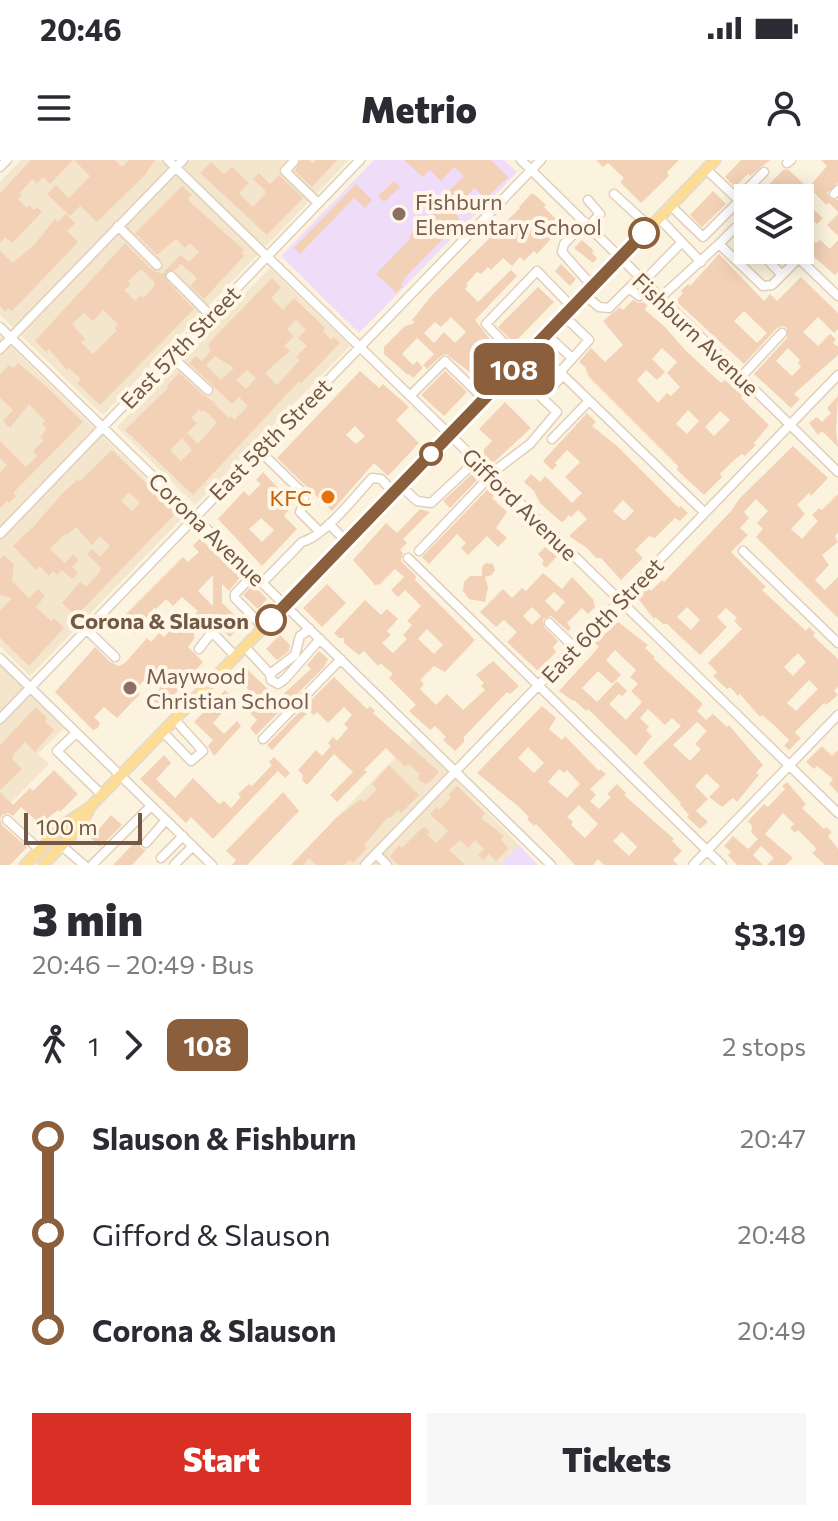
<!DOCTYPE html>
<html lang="en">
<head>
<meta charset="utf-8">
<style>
  :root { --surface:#fff; --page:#f7f7f7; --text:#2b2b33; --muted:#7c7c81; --accent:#d93025 }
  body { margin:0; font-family:Commissioner,sans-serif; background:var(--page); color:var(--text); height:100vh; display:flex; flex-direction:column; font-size:30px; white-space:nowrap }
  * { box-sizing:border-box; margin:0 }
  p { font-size:26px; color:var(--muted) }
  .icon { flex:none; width:44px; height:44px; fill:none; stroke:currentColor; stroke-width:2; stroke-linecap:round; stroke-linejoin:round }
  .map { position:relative; height:705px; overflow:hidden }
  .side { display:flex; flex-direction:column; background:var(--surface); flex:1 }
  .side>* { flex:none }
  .badge { padding:0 16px; border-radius:12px; font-size:28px; line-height:52px }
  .tools { position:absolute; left:734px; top:24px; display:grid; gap:16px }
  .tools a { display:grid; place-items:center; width:80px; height:80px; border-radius:0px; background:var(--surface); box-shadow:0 4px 20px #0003; font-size:40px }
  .scale { position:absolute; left:24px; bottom:20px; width:118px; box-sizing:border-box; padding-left:8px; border:4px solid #725946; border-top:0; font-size:22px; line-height:28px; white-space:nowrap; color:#725946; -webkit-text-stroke:6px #fff6e5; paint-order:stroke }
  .map>.badge { position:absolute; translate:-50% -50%; box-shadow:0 0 0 4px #fff }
  .legs { display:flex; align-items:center; gap:12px; height:88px; padding:0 32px; font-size:26px }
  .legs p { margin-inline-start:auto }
  .headline { display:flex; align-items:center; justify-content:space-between; height:136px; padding:0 32px }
  h1 { font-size:44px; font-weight:800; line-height:60px }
  .button { display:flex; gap:16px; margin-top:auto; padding:16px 32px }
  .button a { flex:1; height:92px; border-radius:0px; background:var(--accent); color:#fff; font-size:32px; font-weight:800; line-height:92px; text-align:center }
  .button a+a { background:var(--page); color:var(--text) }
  ul { padding:0 32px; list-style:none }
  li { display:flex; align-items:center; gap:28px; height:96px; font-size:30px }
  li i { display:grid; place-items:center; width:12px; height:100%; margin:0 10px; background:currentColor }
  li i::after { content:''; width:20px; height:20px; margin:-10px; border:6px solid; border-radius:50%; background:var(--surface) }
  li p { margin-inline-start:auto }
  li:first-child i { background:linear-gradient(#0000 50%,currentColor 0) }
  li:last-child i { background:linear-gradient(currentColor 50%,#0000 0) }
  .status { display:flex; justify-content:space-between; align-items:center; height:56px; padding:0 40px; background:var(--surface); direction:ltr }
  .status svg { height:22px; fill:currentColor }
  header { display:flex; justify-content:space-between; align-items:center; height:104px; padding:0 32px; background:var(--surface); font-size:36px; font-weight:800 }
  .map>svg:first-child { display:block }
</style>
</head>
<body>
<div class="status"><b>20:46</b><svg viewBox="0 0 49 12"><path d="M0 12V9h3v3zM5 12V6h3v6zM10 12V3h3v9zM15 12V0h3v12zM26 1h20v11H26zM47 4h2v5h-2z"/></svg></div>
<header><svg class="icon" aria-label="menu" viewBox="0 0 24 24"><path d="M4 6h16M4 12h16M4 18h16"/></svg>Metrio<svg class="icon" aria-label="person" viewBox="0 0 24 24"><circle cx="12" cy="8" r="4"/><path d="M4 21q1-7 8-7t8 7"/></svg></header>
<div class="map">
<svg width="838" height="705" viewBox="0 0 838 705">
  <rect width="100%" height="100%" fill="#fcf3de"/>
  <path fill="#f4e5cd" d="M21,0H349L103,255L0,155V22Z
    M270,108L350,186L195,345L117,267Z
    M0,176L184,356L30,516L0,486Z
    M0,505L66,566L38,594L49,604L0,654Z
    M414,578L519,685L499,705H291Z"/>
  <path fill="#efdcf8" d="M374,0H504L517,12L359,173L281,96Z
    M519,685L538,705H499Z"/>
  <path fill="#f2d1b6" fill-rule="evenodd" d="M31,0H73L50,24L43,17L37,24L32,19L20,33L22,35L18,39L27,48L29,45L34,50L37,47L42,52L12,83L5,77L0,83V33Z
    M74,0H115L122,7L129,0H155L145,15L97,62L80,46L70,56L47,34L56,25L69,38L90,16Z
    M301,0H309L313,4L316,0H337L312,27L295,11Z
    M404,0H491L508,17L486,38L474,28L462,41L464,43L455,53L461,61L408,114L401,124L403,126L396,133L376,114L411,78L409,76L418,67L420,68L448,39L446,34L464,16L454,7L441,21L430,10L423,17Z
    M596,0H679L667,12L669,16L641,43L620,22L624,18L608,3L603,7Z
    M741,0H770L750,16L748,14L735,27L725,17Z
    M821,0H838V23L827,33L830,39L838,40V52L829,43L826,45L809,27L827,6Z
    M211,2L224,14L232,7L249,23L239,33L253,47L265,34V30L253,19L259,13L270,24L279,15L303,38L267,75L200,13Z
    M784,9L789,10L810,30L802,38H756Z
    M394,21L400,27L384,42L378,36Z
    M356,24L372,40L365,48L354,38L300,94L294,88Z
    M182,26L192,35L188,39L190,42L244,90L241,93L244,96L204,139L190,126L197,118L181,104L175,110L166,112V120L194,149L100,245L77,223L81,219L69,208L67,210L49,189L46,192L35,181L125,83L152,110L162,114L180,95L189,102L199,92L190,83L185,88L176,79L157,95L135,73ZM141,109L154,122V127L143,138L141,135L135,141L124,130L131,124L128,121ZM103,150L118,164L115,168L117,170L93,194L81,182L85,179L72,164L84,153L93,161Z
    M713,31L726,44L702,67L690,55Z
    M531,34H534L546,45L544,47L563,66L537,94L534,91L524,101L520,97L512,106L503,98L491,110L488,107L481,114L477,112L466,124L468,126L465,129L478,142L511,110L517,116L475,160L496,187L471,213L446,194L441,196L427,209L423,205L434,194L417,178L402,194L413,205L417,201L423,208L413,218L409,214L408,215L384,194V187L405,166L415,163L412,160L433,134L520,48L519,47ZM451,157L466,172L455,183L444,172L434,183L424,173L435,162L441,167Z
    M800,38L823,58L817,64L812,60L802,69L816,83L820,80L830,89L838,80V112L835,115L800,85Z
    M66,54L75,63L67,71L78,82L18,145L11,151L8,148L5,152L0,146V91L13,103L35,84L55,59L58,62Z
    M838,54V76L827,65Z
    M582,80L594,91L592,93L597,98L593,103L574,88Z
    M719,94L764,141L770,134L777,141L801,117L838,153V169L834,173L818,157L803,172L818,186L830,174L836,179L833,183L838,187V195L794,234L800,239L791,248L754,214L787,178V168L783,166L777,168L744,204L676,141L683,133L681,131L688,124L690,126ZM744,151L767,173L757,183L734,161ZM788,188L800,200L798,203L801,207L792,216L776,201Z
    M561,104L576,119L570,126L555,111Z
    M272,118L281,127L271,138L283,150L294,138L325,168L323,171L331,180L334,177L340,183L301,223L299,221L193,335L125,270L168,228L167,226L179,213L203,235L216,243L214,244L229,258L231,256L234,260L248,246L239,237L232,244L189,203L196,196L202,201L211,191L208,184ZM296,160L306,170L298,178L307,186L296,197L300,200L277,225L265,213L290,191L284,186L294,176L287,169ZM215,196L234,208L221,220L206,205ZM247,210L256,218L246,229L236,220ZM199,249L202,252L204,250L217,262L198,284L187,273L197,263L191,258ZM182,278L192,290L181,301L170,290Z
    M538,127L554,142L514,183L498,167Z
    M633,140L638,143L643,142L647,145L645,150L665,167L686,191L721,223L725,220L735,229L743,236L741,238L769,265L754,283L756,285L745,296L742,294L733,301L720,314L722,317L704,335L677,310L678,306L589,217L585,207L579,202L591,188L605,202L623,185L603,161L620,147L623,150ZM662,188L677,202L667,213L680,227L671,236L667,233L658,243L637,220L646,210L657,220L665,212L652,199ZM688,250L699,261L687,274L676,264ZM720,251L730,260L714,276L705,267Z
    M18,203L49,229L82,261L81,264L13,333L16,336L9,343L7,341L0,348V313L7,305L0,298V281L26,307L37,296L33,291L44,280L40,277L47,269L42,264L45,261L29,244L10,268L3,261L13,250L0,238V214L9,205L14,208Z
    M360,211L379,228L383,224L409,247L396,260L419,283L388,316L374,303L332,351L277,298ZM355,266L365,276L356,284L346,275Z
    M445,211L467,232L444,256L421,235Z
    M838,236L836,270L838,287L822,271L818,275L809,263L817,257L822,262L831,253L827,248Z
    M505,242L531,268L493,303L484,295V289L492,281L479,269Z
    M587,253L596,262L592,266L617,286L679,348L681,346L688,353L680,361L675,358L655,378L649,376L635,390L643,398L621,420L601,398H596L587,388L569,376L587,359L578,350L571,357L569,355L563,362L560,361L540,343L534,331L524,322L531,314L540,322L545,316L572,343L582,333L565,317L580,302L567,290L555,303L557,305L552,310L543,301ZM623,340L634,351L624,361L613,351Z
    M793,286L828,318L811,336L809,333L797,345L805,354L791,369L802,379L818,361L812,355L819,348L822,350L838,334V373L835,376L838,382L822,395L829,405L815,420L825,430L838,417V458L756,377L763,369L757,363L768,351L756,339L744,352L749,358L740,368L748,375L731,392L766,427L762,430L806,471L809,467L815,473L813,476L838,499V527L834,531L838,535L826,545L824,543L796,571L795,573L801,578L789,590L784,586L789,580L774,565L762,555L760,557L740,534L738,536L730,527L727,529L713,516L717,512L708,503L742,469L734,461L737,458L726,448L717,457L727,467L700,495L667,464H663L655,457L654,459L636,436L646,426L651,431L662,420L664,422L731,351L740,338ZM687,447L700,460L691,470L677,457ZM798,493L806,502L793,516L784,507ZM809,520L818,529L796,551L787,543Z
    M112,290L176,353L76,456L62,443L80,422L86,427L99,413L101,408L87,394L92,389L100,397L110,386L100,376L92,385L76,367L67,375L66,373L50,389L65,403L73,394L79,400L72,407L78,413L72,419L62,410L57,415L53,411L49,416L40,406L36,410L13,386L35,365L61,335L77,320L80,321ZM129,332L140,343L132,351L121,341Z
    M263,312L293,344L284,356L297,369L262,406L218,359L244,331L249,336L261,324L256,320ZM261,358L274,370L262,382L249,369Z
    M474,312L479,318L450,348L443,341Z
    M488,329L494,336L492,338L507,352L496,368L507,378L498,387L487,376L468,395L461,388L466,383L457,374L429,404L422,397Z
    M420,349L430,352L403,379L407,383L400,390L403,393L401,401L416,416L415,420L475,480L445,512L434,506L420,520L424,524L420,529L436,545L447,534L463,550L485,530L481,526L484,523L476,515L493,501L519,526L510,534L507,532L464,577V582L455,591L443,580L446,577L435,566L430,570L409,551L416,545L389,518L393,514L380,503L378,506L364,491L359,495L344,483V478H339L334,473L365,440L381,455L387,449L398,459L387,471L391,475L382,483L393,493L407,479L403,475L412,465L407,461L421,446L405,430L398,437L391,430L404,417L395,409L380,424L375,425L353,400L386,363L397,373ZM427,469L443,485L434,494L418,479Z
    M200,378L233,411L236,408L243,414L229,431L222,424V443L243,463L230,477L207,456L194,470V479L188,487L203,502L162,549L151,538L160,528L148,516L135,530L140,534L117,558L104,547L94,557L100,563L98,568L93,570L55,532L95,487L110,502L119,506L125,503L147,478L151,482L159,473L164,477L173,467L169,463L178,454L188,462L198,451L182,437L173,446L166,439L156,449L154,448L134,474L120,460L183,397L188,402L199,392L193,386ZM213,415V446L198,431Z
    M545,387L552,393L556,389L560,393L546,408L542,404L544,401L538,394Z
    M4,395L14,404L12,421L29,438L38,429L45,436L36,447L51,461L54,458L64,468L29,506L0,478V450L12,438L0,435V399Z
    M486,403L493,404L495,410L492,415L485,417L488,427L485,442L469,439L463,431L464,422L470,416H482V407Z
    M543,413L562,429L572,417L593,439L595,447L588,454L582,448L567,463L571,468L568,471L551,456L543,459L544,467L558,481L553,487L556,492L538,511L507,482L517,472L504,460L496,467L480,452L503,429L512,438L522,428L526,431ZM554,432L565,442L556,452L545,441ZM532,447L541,456L532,465L523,456Z
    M327,424L346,443L322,467L303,448Z
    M253,425L267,439L258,449L243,435Z
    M618,462L648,485L645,488L655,497L653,498L703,544L697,551L706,560L713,554L727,567L729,565L763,605L756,613L759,615L737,642L733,638L722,647L709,637L720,626L707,614L705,615L695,626L708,639L696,651L708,662L700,669L687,657L689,655L680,645L681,643L643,603L681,566L672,558L665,565L648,549L640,558L649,567L646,570L652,576L636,596L588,549L586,551L574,540L573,541L559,531L599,487L595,483ZM615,490L636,510L630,517L638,524L631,531L642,542L626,560L609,544L619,534L622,536L627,531L617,521L597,542L582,528L598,511L612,524L621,515L606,500ZM697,562L707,571L695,584L701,589L690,601L673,585Z
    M280,475L290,485L289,491L277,500L266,489Z
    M319,491L328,499L324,507L256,575L250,568L257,560L238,541L249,530L236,518L246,508L278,539L311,509L307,505Z
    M334,517L367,549L370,546L375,551L373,553L439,612L430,622L425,624L417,618L420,614L409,604L405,607L386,588L364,610L367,612L337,642L330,635L353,612L334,594L307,625L302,620L303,615L298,610L316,590L322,596L331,586L328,583L333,577L337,581L348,568L344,564L352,555L344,547L328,563L317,552L314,555L309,551L272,590L267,585Z
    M225,530L241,545L233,553L229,549L222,553L213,563L224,574L237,561L241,566L214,596L208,586L213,580L194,562Z
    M542,546L556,558L549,569L562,580L565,576L599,611L600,609L606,614L590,629L596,635L590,641L599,649L611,637L607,634L617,624L626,633L624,635L674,679L672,681L682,691L673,700L678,705H604L598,699L593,705H575L536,664L534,666L527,659L529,657L519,647L477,613ZM528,587L544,603L534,613L518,598ZM559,609L564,613L567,610L580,624L567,638L548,622ZM579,645L598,664L585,678L571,665L573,662L567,657ZM622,672L637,687L629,696L613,681Z
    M36,547L47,558L45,562L54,570L35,592L25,582L14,594L12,599L22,609L0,630V585Z
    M822,586L832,596L838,590V633L829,624L833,619L817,606L814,609L806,602Z
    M164,595L171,603L156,619L175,638L193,618L219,644L224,641L231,648L241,637L238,634L249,624L252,626L272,605L269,602L274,597L290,613L285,618L278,611L213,679L191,657L186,663L140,619Z
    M389,605L419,635L401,653L398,650L390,658L388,657L364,685L367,688L353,703L350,700L344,705H316L309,698L303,705H291L336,658L361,639L364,642L377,629L372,624Z
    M54,610L78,634L60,652L58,650L40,664L21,647L13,656L8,653L2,655L0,659L2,665L27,687L10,705H0V632L13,645L30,628L33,631Z
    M787,622L806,644L802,648L824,669L826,667L832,672L828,676L838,689V705H825L812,693L816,690L815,687L798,670L795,673L790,668L794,664L783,653L765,674L793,698L786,705H767L774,698L761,686L753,695L763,705H737L728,695L731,692L724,686L733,676L748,689L758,679L751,672L752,666L748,661L764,644L768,647L785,629L782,626Z
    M457,626L485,653L481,658L504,676L501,679L508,689L496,701L489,694L483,700L478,695L484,689L475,680L468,688L460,680L449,690L465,705H398L390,697L399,685L402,688L421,669L425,667L430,672L427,675L436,683L448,671L430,654L437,647L439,650L451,637L449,634Z
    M283,632L299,651L247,705H232L236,700L226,691Z
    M111,655L122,665L100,687L91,678Z
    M138,679L141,688L146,690L132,705H113Z"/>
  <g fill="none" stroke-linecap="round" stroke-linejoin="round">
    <defs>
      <path id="minor" d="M168,0L838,653
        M521,0L838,312
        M294,1L285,11L318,43
        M787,3L791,0
        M0,7L7,0
        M706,9L748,49
        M614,34L650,67
        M834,34L838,30
        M737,39L764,12
        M588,40L600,54L589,66
        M671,46L703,77L739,41
        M659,58L701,102
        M585,62L564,84L562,92L593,127
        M118,66L157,105
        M719,84L735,68L748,80
        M758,90L782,115
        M790,90L838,136
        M171,116L210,155
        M643,122L682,82
        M629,128L639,136L650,129
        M585,135L599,147L609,148L639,118
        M660,138L719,84L763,126L772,125L799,98
        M0,167L551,705
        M547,175L572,198
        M534,187L705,353
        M0,189L183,0
        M171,196L208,230
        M521,201L486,164L537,111L573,148
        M560,212L589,180L564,156
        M741,217L782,173
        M410,236L445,201L484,239
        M552,279L589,241
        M268,299L304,334V343L300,352L320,372
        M401,326L417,341L431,343L476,301
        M329,364L347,382
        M0,374L360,0
        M419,391L497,309L530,284L557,252L542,238L563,215
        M743,391L838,483
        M408,398L722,705
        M254,414L235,434V438L264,468
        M262,423L302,382C325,376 355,336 372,318L381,319L394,333
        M549,463L575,488
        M86,469L115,497
        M310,469L300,476L295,495L270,514L271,520L278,524L285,519L320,479
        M245,487L270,514
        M199,489L212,472L236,497
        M0,498L212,705
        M0,559L541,0
        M163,572L191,601L203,591L175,560
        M76,573L57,591L102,635
        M263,579L341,499
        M7,660L40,690
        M146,683L166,660
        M62,686L84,705
        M376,694L387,705
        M161,698L183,676
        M92,705L151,646
        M174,705L193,686
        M365,705L838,215
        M693,705L838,555"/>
      <path id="major" d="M25,705L66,663L89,648L715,0
        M43,705L77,670L89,650"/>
    </defs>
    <use href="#minor" stroke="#e0cfbb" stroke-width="11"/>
    <use href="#major" stroke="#e0dad6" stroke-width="13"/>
    <use href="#minor" stroke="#fff" stroke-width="8"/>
    <use href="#major" stroke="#fddd95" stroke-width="10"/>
  </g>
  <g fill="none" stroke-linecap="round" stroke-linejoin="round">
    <defs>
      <path id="line-1" d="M271,460L644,73"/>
    </defs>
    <use href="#line-1" stroke="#fff" stroke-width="18"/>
    <use href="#line-1" stroke="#8b5e3c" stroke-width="12"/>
  </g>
  <g fill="#8d6e63" stroke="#fff6e5" stroke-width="3">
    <circle cx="399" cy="54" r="8"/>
    <circle cx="130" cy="528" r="8"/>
  </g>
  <g fill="#fff" stroke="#8b5e3c" stroke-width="4">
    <circle cx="644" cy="73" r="14"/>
    <circle cx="431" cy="294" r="10"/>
    <circle cx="271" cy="460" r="14"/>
  </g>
  <circle fill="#e8710a" stroke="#fff6e5" stroke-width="3" cx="328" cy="337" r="8"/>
  <g text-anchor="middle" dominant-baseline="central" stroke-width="8" stroke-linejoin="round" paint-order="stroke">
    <g font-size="22" fill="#785e54" stroke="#fff6e5" text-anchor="start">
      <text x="415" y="41">Fishburn<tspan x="415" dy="25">Elementary School</tspan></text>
      <text x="146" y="515">Maywood<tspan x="146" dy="25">Christian School</tspan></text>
    </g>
    <g font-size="22" fill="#725946" stroke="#fff6e5">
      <text transform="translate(696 174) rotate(44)">Fishburn Avenue</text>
      <text transform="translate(180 187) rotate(-46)">East 57th Street</text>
      <text transform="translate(270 279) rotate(-45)">East 58th Street</text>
      <text transform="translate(520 344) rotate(44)">Gifford Avenue</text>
      <text transform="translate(207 369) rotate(44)">Corona Avenue</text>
      <text transform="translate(602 460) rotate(-46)">East 60th Street</text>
    </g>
    <g font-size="22" fill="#c56008" stroke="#fff6e5" text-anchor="end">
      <text x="312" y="337">KFC</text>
    </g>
    <g font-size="22" font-weight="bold" fill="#725946" stroke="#fff6e5" text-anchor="end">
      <text x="249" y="460">Corona &amp; Slauson</text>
    </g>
  </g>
</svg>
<div class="tools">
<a><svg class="icon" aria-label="layers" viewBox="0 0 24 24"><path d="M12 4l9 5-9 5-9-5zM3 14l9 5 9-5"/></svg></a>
</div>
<div class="scale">100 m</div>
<b class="badge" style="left:514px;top:209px;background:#8b5e3c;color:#fff">108</b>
</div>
<section class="side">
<div class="headline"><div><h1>3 min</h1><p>20:46 – 20:49 · Bus</p></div><b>$3.19</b></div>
<div class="legs"><svg class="icon" aria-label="walk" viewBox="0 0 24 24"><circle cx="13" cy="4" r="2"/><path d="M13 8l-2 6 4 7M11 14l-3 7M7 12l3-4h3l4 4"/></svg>1<svg class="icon" aria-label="forward" viewBox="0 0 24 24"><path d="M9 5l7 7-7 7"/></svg><b class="badge" style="background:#8b5e3c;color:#fff">108</b><p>2 stops</p></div>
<ul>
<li><i style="color:#8b5e3c"></i><b>Slauson &amp; Fishburn</b><p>20:47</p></li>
<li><i style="color:#8b5e3c"></i><span>Gifford &amp; Slauson</span><p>20:48</p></li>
<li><i style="color:#8b5e3c"></i><b>Corona &amp; Slauson</b><p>20:49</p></li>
</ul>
<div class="button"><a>Start</a><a>Tickets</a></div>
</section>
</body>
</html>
